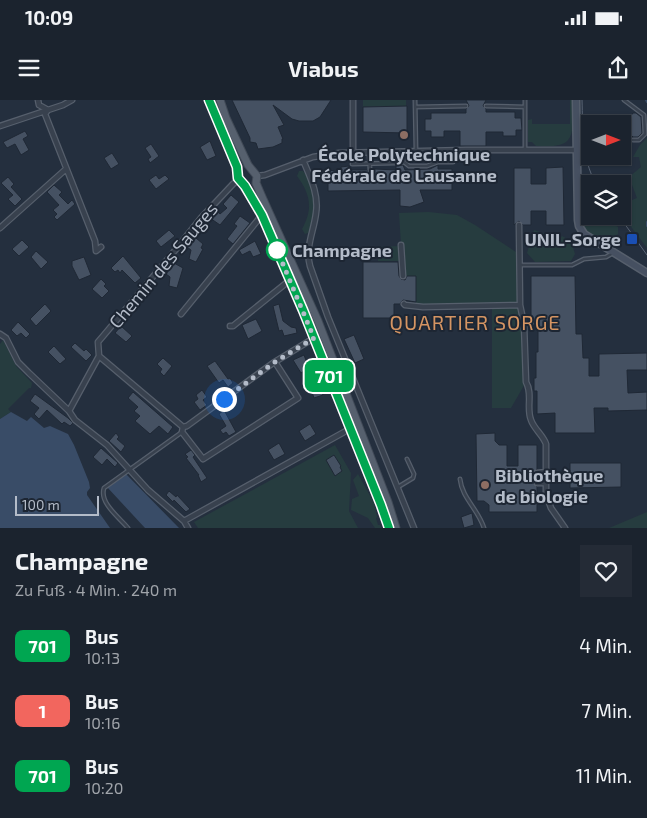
<!DOCTYPE html>
<html lang="de">
<head>
<meta charset="utf-8">
<style>
  :root { --surface:#1b232e; --page:#242b36; --text:#f1f3f6; --muted:#a0a4aa; --line:#39404a }
  body { margin:0; font-family:"Exo 2",sans-serif; background:var(--page); color:var(--text); height:100vh; display:flex; flex-direction:column; font-size:19px; white-space:nowrap }
  * { box-sizing:border-box; margin:0 }
  p { font-size:16px; color:var(--muted) }
  .icon { flex:none; width:28px; height:28px; fill:none; stroke:currentColor; stroke-width:2; stroke-linecap:round; stroke-linejoin:round }
  .map { position:relative; height:428px; overflow:hidden }
  .details { display:flex; flex-direction:column; background:var(--surface); flex:1 }
  .details>* { flex:none }
  .badge { padding:0 10px; border-radius:8px; font-size:18px; line-height:32px }
  .needle { width:32px; rotate:90deg }
  .fabs { position:absolute; left:581px; top:15px; display:grid; gap:10px }
  .fabs a { display:grid; place-items:center; width:50px; height:50px; border-radius:0px; background:var(--surface); box-shadow:0 1px 4px #0004,0 0 0 1px var(--line); font-size:25px }
  .scale { position:absolute; left:15px; bottom:12px; width:84px; box-sizing:border-box; padding-left:5px; border:2px solid #b4bcc9; border-top:0; font-size:14px; line-height:18px; white-space:nowrap; color:#b4bcc9; -webkit-text-stroke:4px #1d2633; paint-order:stroke }
  .you { position:absolute; width:25px; height:25px; margin:-12px; border:4px solid #fff; border-radius:50%; background:#1a73e8; box-shadow:0 0 0 8px #1a73e833 }
  .map>.badge { position:absolute; translate:-50% -50%; box-shadow:0 0 0 2px #fff }
  .round { display:grid; place-items:center; flex:none; width:52px; height:52px; border-radius:0px; background:var(--page) }
  .summary { display:flex; align-items:center; justify-content:space-between; height:85px; padding:0 15px }
  h1 { font-size:24px; font-weight:700; line-height:38px }
  ul { padding:0; list-style:none }
  li { display:flex; align-items:center; gap:15px; height:65px; padding:0 15px }
  li div { flex:1 }
  li b { display:block; font-size:19px }
  li em { font-style:normal }
  li .badge { min-width:55px; font-weight:700; text-align:center }
  .status { display:flex; justify-content:space-between; align-items:center; height:35px; padding:0 25px; background:var(--surface); direction:ltr }
  .status svg { height:14px; fill:currentColor }
  header { display:flex; justify-content:space-between; align-items:center; height:65px; padding:0 15px; background:var(--surface); font-size:22px; font-weight:700 }
  .map>svg:first-child { display:block }
</style>
</head>
<body>
<div class="status"><b>10:09</b><svg viewBox="0 0 49 12"><path d="M0 12V9h3v3zM5 12V6h3v6zM10 12V3h3v9zM15 12V0h3v12zM26 1h20v11H26zM47 4h2v5h-2z"/></svg></div>
<header><svg class="icon" aria-label="menu" viewBox="0 0 24 24"><path d="M4 6h16M4 12h16M4 18h16"/></svg>Viabus<svg class="icon" aria-label="share" viewBox="0 0 24 24"><path d="M12 15V3M7 8l5-5 5 5M5 13v7h14v-7"/></svg></header>
<div class="map">
<svg width="647" height="428" viewBox="0 0 647 428">
  <rect width="100%" height="100%" fill="#242f3e"/>
  <path fill="#263c3f" d="M363,0H406V6L363,7Z
    M570,0H572C572,14 578,42 559,45C552,47 543,46 536,46L532,42H528V20L532,19V24H570Z
    M647,38V148L623,116L622,104L637,98L629,77L641,67L639,57H633L640,45Z
    M299,71H303C317,86 316,115 308,133L305,134L302,129C313,109 311,95 297,76Z
    M587,110H590V116H598L592,121L593,126L605,119L618,127V134L610,140L604,136C588,140 582,131 581,116Z
    M429,112L457,115L475,125L519,154L520,205L524,224L526,282L511,308H492V206L423,207L416,204V176H403L399,113Z
    M534,130L546,134L548,144L556,143L562,136L571,141L575,154L571,161L535,162L527,153Z
    M399,146V161H378V147Z
    M3,240L16,266L32,283L31,288H29L8,309L11,312L0,319V244Z
    M335,345L351,373L349,411L358,428H198L194,422Z
    M358,374L374,403L377,417L376,418L378,425H380L381,428H375L368,418L351,410L352,399L359,396L353,380Z
    M647,412V428H609Z"/>
  <path fill="#394c67" d="M11,312L27,321L31,317L44,328L50,326L68,334L74,345L89,382L90,388L87,392V395L110,428H0V319Z
    M126,374L179,428H145L107,387Z"/>
  <g fill="none" stroke-linecap="round" stroke-linejoin="round">
    <path stroke="#394c67" stroke-width="2" d="M646,0L647,2
      M647,122V126"/>
  </g>
  <path fill="#455162" stroke="#1f2835" d="M232,0H331L320,17L313,21H299L292,19L273,5L284,25L278,27L283,39H282V43L273,47L258,49L256,43L250,42V38Z
    M466,0H486L483,6L486,9V12H515V18H521L522,30H516V36H503V32H486V46H460V31H444V37H431V31H425V19H431V13H466V9L469,6Z
    M407,6V33L363,32V7Z
    M633,13H636L641,17L642,33L638,37H633L629,33V18Z
    M25,31L28,36L23,39L29,50L21,55L15,44L7,48L3,42Z
    M210,41L216,56L207,60L200,47Z
    M151,44L159,56L150,63L148,59L151,57L145,48Z
    M112,53L119,64L111,69L104,58Z
    M403,65L405,70L430,69L438,65V69H452V90H420L424,102L410,107L400,106V90L328,91V79H325L324,71L341,70V67L349,66V70H367L371,73L375,69L396,70V66Z
    M563,67L564,125H546V111H531V125H523L519,121L514,125V68H531V84H546V68Z
    M156,75L159,79L165,75L169,79L156,89L149,80Z
    M8,77L14,84L11,87L22,99L15,106L8,99L13,95L1,83Z
    M54,85L62,92L59,95L68,104L72,100L75,104L57,120L54,117L57,114L53,110L59,105L47,92Z
    M231,95L239,102L220,125L210,118L217,111L220,114L227,108L223,104Z
    M240,116L250,123L233,144L227,139L237,126L234,124Z
    M169,130L175,136L161,147L156,141Z
    M196,138L203,144L201,148L203,149L196,162L189,159L191,150L187,147Z
    M22,140L29,147L19,156L12,149Z
    M255,141L261,154L253,157L250,151L242,155L239,150Z
    M36,151L48,162L41,169L31,157Z
    M123,156L141,178L135,183L122,170L120,173L118,170L115,172L111,168Z
    M84,157L91,175L79,180L72,166V161Z
    M363,162H398L399,176L401,179L405,180L407,176H416V202L403,200L400,204H394V218H363Z
    M174,163L183,168L177,188L169,186L170,177L166,174Z
    M531,176H575L576,234H582L583,258H589V276H599V254L647,253V270H627L628,293L647,292V310L608,311V308H594L595,333H555V313L537,314V291H534V278H536V252H538V225H531Z
    M101,179L106,184L104,186L109,191L102,198L92,189Z
    M45,204L51,211L36,226L30,219Z
    M279,204L283,221L291,227L296,228L297,233L284,236L282,230L279,231L273,206Z
    M256,219L262,231L248,239L242,225Z
    M18,222L30,234L26,238L21,233L17,236L11,230Z
    M121,226L132,236L126,242L115,233Z
    M354,235L364,259L355,263L344,239Z
    M75,243L84,251L86,249L92,255L86,261L71,247Z
    M54,246L66,259L60,264L48,252Z
    M304,255L307,263L304,265L307,269L301,273L293,260Z
    M163,258L172,266L164,276L160,272L162,269L157,264Z
    M215,261L228,279L230,278L233,283L228,287L223,280L219,283L207,266Z
    M316,277L323,295L314,298L308,280Z
    M202,290L207,297L203,300L207,305L200,310L194,302L198,299L196,295Z
    M133,292L173,327L168,334L159,326L150,334L135,321L140,316L134,311L138,307L128,298Z
    M35,294L68,318L73,323L70,326L64,322L62,324L47,310L39,319L34,314L39,308L30,301Z
    M224,310L236,332L229,336L226,332L223,334L220,330L226,326L219,314Z
    M310,324L316,334L305,341L299,331Z
    M116,333L119,337L117,339L125,346L121,352L109,341Z
    M495,333V341L499,345H507V366H518V345H537V369L533,373L537,379L534,381L533,383L537,387V412H489V405L484,401H477L476,334Z
    M279,343L285,354L274,360L268,350Z
    M101,348L118,363L115,367L107,359L102,365L93,357Z
    M191,350L195,355L193,357L207,378L201,382L198,375H199L186,358L188,357L185,354Z
    M334,355L341,366L340,367L342,371L335,376L326,360Z
    M570,363H621V387L570,388Z
    M169,391L176,397L177,395L190,409L186,412L174,400L173,402L166,395Z
    M472,413L474,425L464,428L461,417Z"/>
  <g fill="none" stroke-linecap="round" stroke-linejoin="round">
    <defs>
      <path id="lane" d="M415,0L416,51
        M525,0V50
        M624,0L644,15L645,34L639,40H633
        M486,6L525,7
        M415,7L466,6
        M404,52V62L409,66H427L438,62
        M438,52V62H453
        M369,53L370,70
        M352,64L395,63L404,62
        M520,165H572L584,159L606,157L613,153
        M460,379C462,398 478,409 484,428
        M398,387L413,378L414,374L407,359
        M128,428C120,418 99,403 104,388L182,332"/>
      <path id="street" d="M38,0L39,5L48,10
        M353,0V53
        M48,10L45,14L95,141L96,151L101,147
        M0,26L63,5L72,0
        M303,60C310,77 319,94 316,113C314,131 305,147 310,166L328,217L414,428
        M257,76L265,75L313,57L339,53L466,50H576
        M519,125L520,205L524,224L526,282C533,294 526,308 531,320C534,329 543,335 546,344V394L551,408L565,428
        M0,128L66,69
        M401,145L403,176
        M404,204L405,205L423,207L520,205
        M181,214L262,115
        M230,226H233L290,180
        M0,234L6,238L18,262L29,273L69,311L75,320L107,345L148,390L184,421L188,428
        M99,256L183,327L187,326L273,263L314,238
        M99,256L98,242L104,235L177,148L201,118L233,84L239,79
        M69,311L99,256
        M183,327L182,332L203,359L298,298L275,262
        M537,373L546,372
        M537,383H546
        M184,421L346,331L351,330"/>
      <path id="secondary" d="M576,0L578,120L579,126L584,134L647,173"/>
      <path id="primary" d="M209,0L237,67L238,78L262,115L303,210L381,405L389,428
        M220,0L226,18L248,65L257,76L256,83L262,97L318,221L388,402L396,428
        M339,276L347,279L349,282V288L341,290"/>
    </defs>
    <use href="#lane" stroke="#565f6c" stroke-width="5"/>
    <use href="#street" stroke="#565f6c" stroke-width="7"/>
    <use href="#secondary" stroke="#565f6c" stroke-width="9"/>
    <use href="#primary" stroke="#414a57" stroke-width="9"/>
    <use href="#lane" stroke="#38414e" stroke-width="2.5"/>
    <use href="#street" stroke="#38414e" stroke-width="4.5"/>
    <use href="#secondary" stroke="#465061" stroke-width="6"/>
    <use href="#primary" stroke="#56606e" stroke-width="7"/>
    <path stroke="#5a6575" stroke-width="1" d="M582,0C583,29 581,57 596,84
      M619,116L647,155"/>
  </g>
  <g fill="none" stroke-linecap="round" stroke-linejoin="round">
    <defs>
      <path id="line" d="M209,0L237,67L238,78L245,86L262,115L303,210L381,405L389,428"/>
    </defs>
    <use href="#line" stroke="#fff" stroke-width="11"/>
    <use href="#line" stroke="#00a651" stroke-width="8"/>
    <path stroke="#b4bcc9" stroke-width="5" stroke-dasharray="0 9" d="M224,299L275,262L314,238L277,150"/>
  </g>
  <g fill="#8d6e63" stroke="#1d2633" stroke-width="2">
    <circle cx="404" cy="35" r="5"/>
    <circle cx="485" cy="385" r="5"/>
  </g>
  <rect fill="#1a4fb4" stroke="#1d2633" stroke-width="2" x="626" y="133" width="12" height="12" rx="2.5"/>
  <circle fill="#fff" stroke="#00a651" stroke-width="2.5" cx="277" cy="150" r="10"/>
  <g text-anchor="middle" dominant-baseline="central" stroke-width="4" stroke-linejoin="round" paint-order="stroke">
    <g font-size="18" font-weight="bold" fill="#b4bcc9" stroke="#1d2633">
      <text x="404" y="54">École Polytechnique<tspan x="404" dy="21">Fédérale de Lausanne</tspan></text>
      <text x="621" y="139" text-anchor="end">UNIL-Sorge</text>
      <text x="495" y="375" text-anchor="start">Bibliothèque<tspan x="495" dy="21">de biologie</tspan></text>
    </g>
    <g font-size="18" font-weight="bold" fill="#b4bcc9" stroke="#1d2633" text-anchor="start">
      <text x="292" y="150">Champagne</text>
    </g>
    <g font-size="18" fill="#b4bcc9" stroke="#1d2633">
      <text transform="translate(163 165) rotate(-50)">Chemin des Sauges</text>
    </g>
    <g font-size="20" letter-spacing="1" fill="#d59563" stroke="#1d2633">
      <text x="475" y="222">QUARTIER SORGE</text>
    </g>
  </g>
</svg>
<div class="fabs">
<a><svg class="needle" viewBox="-14 -14 28 28"><path d="M0-13l5 13h-10z" fill="#e53935"/><path d="M0 13l5-13h-10z" fill="#a0a4aa"/></svg></a>
<a><svg class="icon" aria-label="layers" viewBox="0 0 24 24"><path d="M12 4l9 5-9 5-9-5zM3 14l9 5 9-5"/></svg></a>
</div>
<div class="scale">100 m</div>
<div class="you" style="left:224px;top:299px"></div>
<b class="badge" style="left:329px;top:276px;background:#00a651;color:#fff">701</b>
</div>
<section class="details">
<div class="summary"><div><h1>Champagne</h1><p>Zu Fuß · 4 Min. · 240 m</p></div><a class="round"><svg class="icon" aria-label="heart" viewBox="0 0 24 24"><path d="M12 20l-8-8c-3-5 5-10 8-4 3-6 11-1 8 4z"/></svg></a></div>
<ul>
<li><span class="badge" style="background:#00a651;color:#fff">701</span><div><b>Bus</b><p>10:13</p></div><em>4 Min.</em></li>
<li><span class="badge" style="background:#f2665e;color:#fff">1</span><div><b>Bus</b><p>10:16</p></div><em>7 Min.</em></li>
<li><span class="badge" style="background:#00a651;color:#fff">701</span><div><b>Bus</b><p>10:20</p></div><em>11 Min.</em></li>
</ul>
</section>
</body>
</html>
